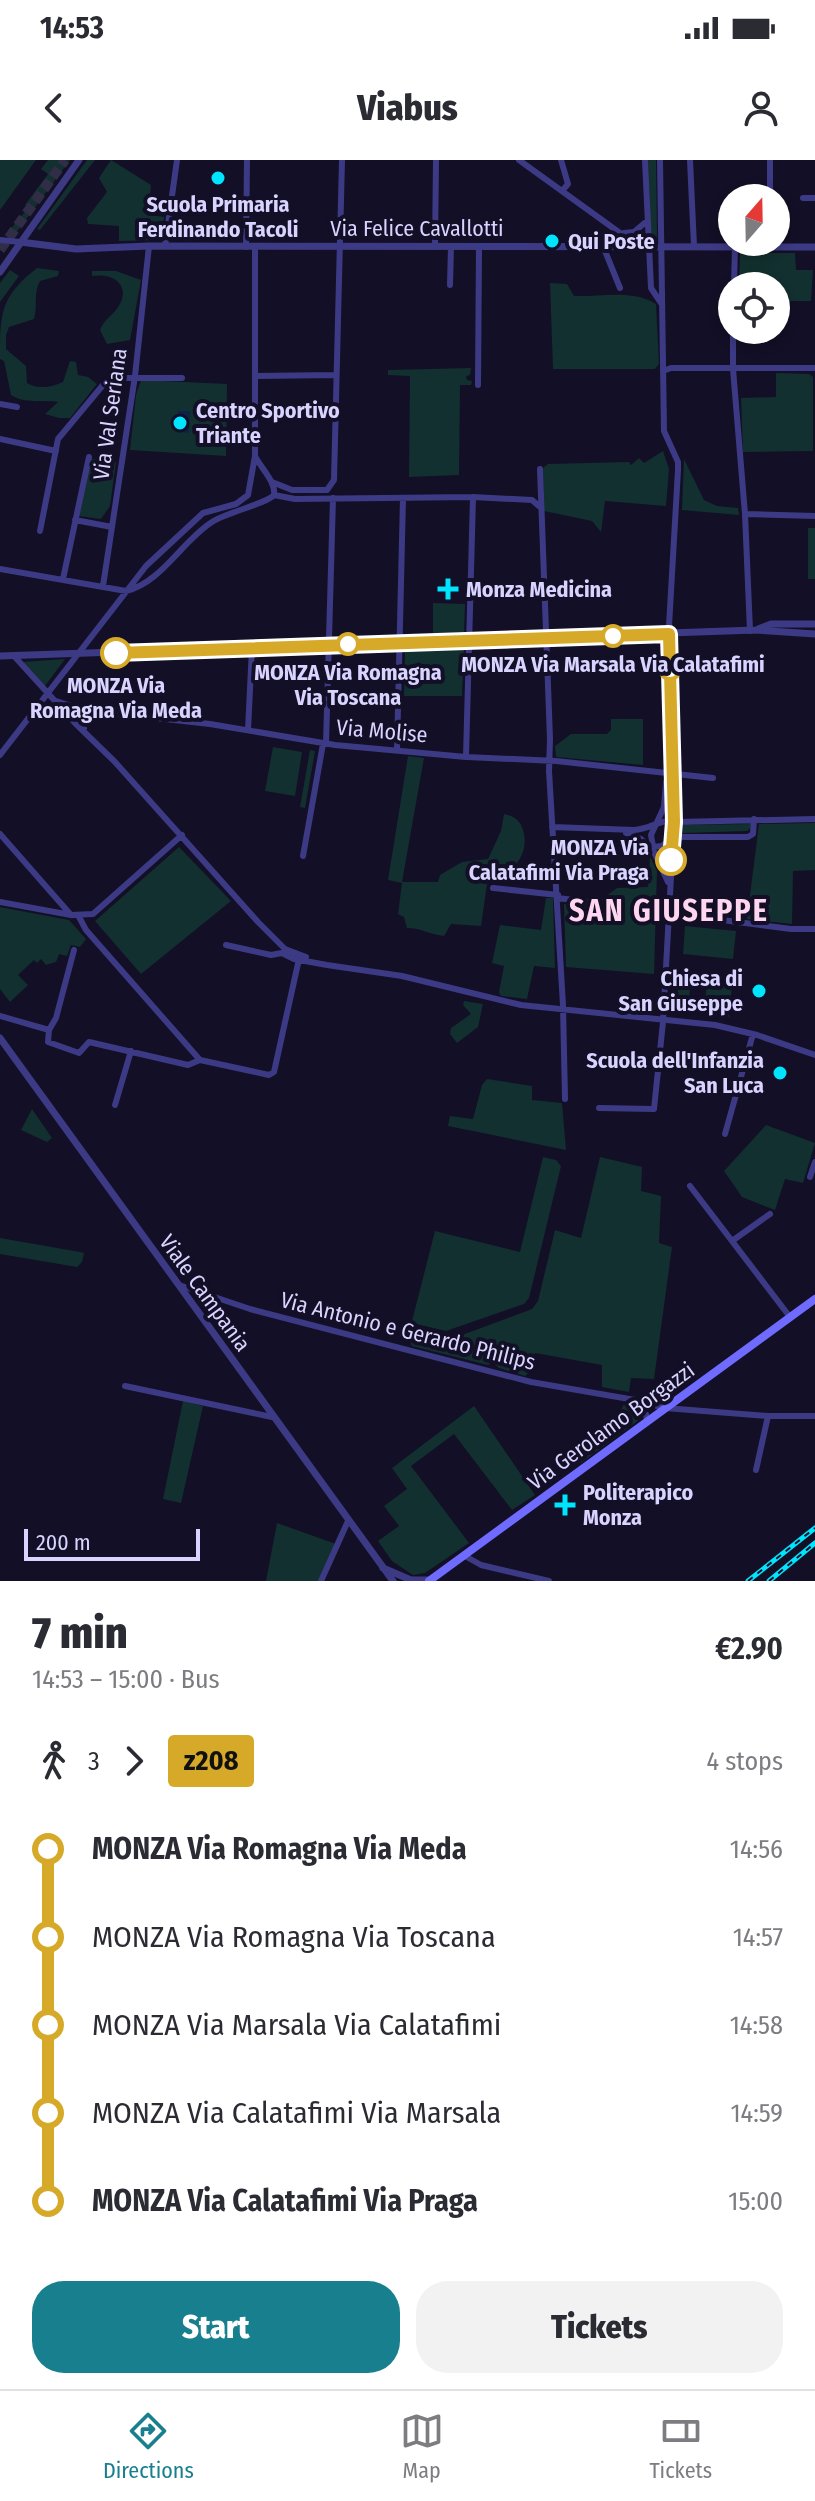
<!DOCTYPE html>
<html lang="en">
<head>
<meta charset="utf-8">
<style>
  :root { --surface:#fff; --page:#f2f2f3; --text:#2b2b33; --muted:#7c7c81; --line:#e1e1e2; --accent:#187f8f }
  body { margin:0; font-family:"Fira Sans Condensed",sans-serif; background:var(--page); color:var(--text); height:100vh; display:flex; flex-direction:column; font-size:30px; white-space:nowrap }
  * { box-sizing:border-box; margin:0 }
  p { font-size:26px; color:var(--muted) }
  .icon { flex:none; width:44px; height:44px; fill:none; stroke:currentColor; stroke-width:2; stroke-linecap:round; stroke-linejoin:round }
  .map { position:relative; height:1421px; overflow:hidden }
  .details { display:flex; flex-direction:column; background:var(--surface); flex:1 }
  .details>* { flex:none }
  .badge { padding:0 16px; border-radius:6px; font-size:28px; line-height:52px }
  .needle { width:52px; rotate:20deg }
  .buttons { position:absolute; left:718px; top:24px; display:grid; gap:16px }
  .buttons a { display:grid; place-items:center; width:72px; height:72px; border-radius:50%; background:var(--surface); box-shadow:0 4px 12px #0003; font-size:40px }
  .scale { position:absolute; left:24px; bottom:20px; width:176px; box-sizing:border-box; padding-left:8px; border:4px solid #d9d4ff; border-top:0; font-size:22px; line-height:28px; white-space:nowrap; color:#d9d4ff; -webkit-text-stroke:6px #130f26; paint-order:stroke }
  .map>.badge { position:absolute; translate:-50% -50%; box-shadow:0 0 0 4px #fff }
  .legs { display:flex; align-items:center; gap:12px; height:88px; padding:0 32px; font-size:26px }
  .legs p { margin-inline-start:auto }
  .summary { display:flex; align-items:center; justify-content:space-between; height:136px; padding:0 32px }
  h1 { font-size:44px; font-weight:800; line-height:60px }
  .cta { display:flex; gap:16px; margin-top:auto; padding:16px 32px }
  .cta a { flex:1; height:92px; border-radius:32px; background:var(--accent); color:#fff; font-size:32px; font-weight:800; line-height:92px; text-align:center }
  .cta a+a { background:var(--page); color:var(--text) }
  ul { padding:0 32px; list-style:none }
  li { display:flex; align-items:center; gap:28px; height:88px; font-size:30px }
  li i { display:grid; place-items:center; width:12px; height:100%; margin:0 10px; background:currentColor }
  li i::after { content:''; width:20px; height:20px; margin:-10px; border:6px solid; border-radius:50%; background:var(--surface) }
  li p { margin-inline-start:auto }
  li:first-child i { background:linear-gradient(#0000 50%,currentColor 0) }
  li:last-child i { background:linear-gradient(currentColor 50%,#0000 0) }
  .status { display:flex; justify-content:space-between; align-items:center; height:56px; padding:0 40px; background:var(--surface); direction:ltr }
  .status svg { height:22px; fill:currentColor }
  header { display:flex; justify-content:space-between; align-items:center; height:104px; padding:0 32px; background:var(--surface); font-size:36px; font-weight:800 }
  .menu { display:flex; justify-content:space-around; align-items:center; height:112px; border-top:2px solid var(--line); background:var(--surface); font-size:22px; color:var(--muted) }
  .menu a { display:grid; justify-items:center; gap:4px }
  .menu .on { color:var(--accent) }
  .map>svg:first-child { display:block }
</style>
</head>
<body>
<div class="status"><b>14:53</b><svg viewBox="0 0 49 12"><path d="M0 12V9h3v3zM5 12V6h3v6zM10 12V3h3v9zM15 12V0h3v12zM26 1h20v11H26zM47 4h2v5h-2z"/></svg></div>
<header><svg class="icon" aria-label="back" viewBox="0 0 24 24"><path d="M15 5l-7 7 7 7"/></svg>Viabus<svg class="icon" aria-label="person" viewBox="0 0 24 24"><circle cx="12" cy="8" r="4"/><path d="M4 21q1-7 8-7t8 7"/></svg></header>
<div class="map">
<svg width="815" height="1421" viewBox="0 0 815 1421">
  <rect width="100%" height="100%" fill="#130f26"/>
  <path fill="#12302f" d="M0,0H36L0,50Z
    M48,0H70L13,77L5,76L28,48L25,45L48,14L41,9Z
    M87,0H95L40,70L37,69Z
    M111,0L151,25L148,55L164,57L161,80L119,81V66L88,64L87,58L107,32L99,18Z
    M648,0H656L657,77H651Z
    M740,93H795L796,110H813L811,141H776V126H739Z
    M37,108L59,111L58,116L40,121C33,134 38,145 34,159L9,167L6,175V189L26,206L27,223C40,230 51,227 63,222L70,201L76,202L78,215L88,217L97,224L70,258H59L45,254L58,242C41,239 27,245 11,235L4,201L0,199C0,153 0,137 37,108Z
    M10,110L19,116L0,142V123Z
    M92,111H116L141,120L130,180L107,184L100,170C104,160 109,158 116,150C133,128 116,112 92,116Z
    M550,123L567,124L574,136C600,137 633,129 656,144L659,204L655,209H553Z
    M471,208L470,215L466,216L467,220L472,221L471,225H460L459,315L409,317L410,216L388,215V210Z
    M776,213L809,214L813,217V291L743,292L741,238L776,237Z
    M141,220L227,224L226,296L130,290L136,235Z
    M663,291L669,309L666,346L605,341L601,372L592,361L544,351L543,308L548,304L629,302L631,305L639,298L644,303Z
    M91,299H96L95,306L105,308L108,302H116L110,346L101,359L79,356Z
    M684,299L704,340L717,346L738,348L739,355L682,350Z
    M808,368H815V419H808Z
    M433,443L465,444L464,474H433Z
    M405,489H464L462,536H404Z
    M65,499L45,526L22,502Z
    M611,559H643V605L556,597L555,586L571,574H607L611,570Z
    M273,587L302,592L295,636L265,631Z
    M310,590L315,591L305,648L300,647Z
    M408,596L424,598L402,722H438L440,715L462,702L488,699L501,671L504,654C514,656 520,660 523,670C531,697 510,714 487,724L481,766L451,764L444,776C431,775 421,768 407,768L404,757L398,754L402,723L388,720Z
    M815,663V710L793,711L792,764L747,759L759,664Z
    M751,664V668L747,671L683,673V665Z
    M179,687L231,741L141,814L95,761Z
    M650,696L657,711L654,814L566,807L564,744L591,747L617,728L648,727Z
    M546,738H553L555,808L534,806L527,839L501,836L499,832L504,806L492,803L500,765L541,770Z
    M0,747L69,760L86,779L80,787L71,785L67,796L59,794L56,802L46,805L41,799L37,803L34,800L18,815L28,825L10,842L0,829Z
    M685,766L736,771L733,799L683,794Z
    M707,822L732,824L729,857L704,854Z
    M678,824H690L689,849H677Z
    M464,841L483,844L478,867L457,883L450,874L451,868L471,854L463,845Z
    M487,919L532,926V940L562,943L566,990L448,966L450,956L473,959L482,925Z
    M32,949L52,978L47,982L21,970Z
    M766,965L815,983L803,1023L785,1019L775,1050L742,1037L724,1011Z
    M543,997L556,1000L561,1006L529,1138L524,1144L446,1171L416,1164L412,1161L435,1071L520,1092Z
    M600,997L642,1007L641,1031L661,1036L659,1083L672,1087L654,1219L631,1218L629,1232L602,1227V1205L535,1193L531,1210L525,1216L499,1208L492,1202L488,1205L412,1186L409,1179L411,1171L420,1173L421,1179L443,1183L445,1178H454L532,1149L538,1141L555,1070L581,1078Z
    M0,1078L80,1092L84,1093L82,1102L77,1107L0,1094Z
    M183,1241L203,1246L181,1343L163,1339Z
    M624,1244L638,1250L640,1259L582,1302L578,1304L597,1286L602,1287Z
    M474,1246L535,1335L512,1350L454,1274L411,1306L469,1383L425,1413L413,1415L392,1401L378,1381L399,1366L384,1346L407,1329L392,1308Z
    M277,1363L336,1384L319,1421H266Z"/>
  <path fill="#0c2248" d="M178,251H190L189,273L177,272Z"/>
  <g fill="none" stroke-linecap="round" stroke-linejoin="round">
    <path stroke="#312d47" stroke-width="10" stroke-dasharray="10 5" stroke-linecap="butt" d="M0,90L65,0"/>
    <path stroke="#3d3a85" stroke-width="6" d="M519,0L638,86
      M561,0L568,24L562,31
      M645,0L651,128L661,143
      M690,0L694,86
      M770,0V38
      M803,38H815
      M624,73L634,72L647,61
      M0,80L20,82
      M165,86L177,0
      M603,86L620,128
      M246,87L247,0
      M435,87L436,0
      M450,125L451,86
      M734,126L735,86
      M733,170V209L745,354L750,471
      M663,211L671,208H815
      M255,216L336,215
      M478,225L479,87
      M0,244L17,247
      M0,279L56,291
      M255,296C261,308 276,322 274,335
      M540,309L550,579L549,611L563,845L565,939
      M272,322L292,330H327L334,320L342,0
      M745,354L815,356
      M75,360L112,367
      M40,371L58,279L103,225L111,218H182
      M0,409L126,431C161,423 182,381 212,362C227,352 266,344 274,335L295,339L473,337L532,340L540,347
      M63,419L89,297
      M103,426L135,216L149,86
      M14,496L75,563L115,602L258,762L285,789L306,797
      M56,541L84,550L210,564L335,585L466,597L556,601L713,618
      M81,549L80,561L84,568
      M248,570L252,488
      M326,584L333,338
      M397,590L403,338
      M0,595L146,406L203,353L236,344L248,335L255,296V88
      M466,597L473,337
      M552,667L634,670C652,669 660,658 677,662L815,659
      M626,673L641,679L653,691
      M0,674L71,755
      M673,677H748L753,674L754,659
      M652,687L662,686L673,677
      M303,696L323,584
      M668,722L654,692L651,675L664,647L666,622L671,614
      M493,728L558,735
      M558,738L588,742
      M0,742L71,755L93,754L182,675
      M669,753L791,769H815
      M78,755L86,770L200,900L269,915L274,912L299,799
      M226,785L271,795L282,793L294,799L327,805L402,816L521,845L715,865L757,875L815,895
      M74,790L56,858L49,870L48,882L79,893L89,882L188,905L200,900
      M0,856L49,870
      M115,945L131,891
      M599,948L654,949L663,862L674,662L669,466L678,310V302L664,271L660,0
      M725,974L753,874
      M810,1017L815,1002
      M690,1026L790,1157
      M732,1081L770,1054
      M179,1125L250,1149L531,1222L635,1240L665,1248L768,1256H815
      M125,1226L272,1257
      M635,1240L646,1254L647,1261
      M756,1310L768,1256
      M465,1396L481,1405L549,1421
      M321,1421L348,1361"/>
    <path stroke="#3d3a85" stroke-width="7" d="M20,82L76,89L149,86L815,87
      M0,112L79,0
      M758,469L771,464H815
      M0,496L756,470L815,474
      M0,878L393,1421
      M383,1408L411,1420H431"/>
    <path stroke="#6f6bff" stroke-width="8" d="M429,1421L815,1139"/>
    <defs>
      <path id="rail" d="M748,1421L815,1368
        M769,1421L815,1383"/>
    </defs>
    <use href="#rail" stroke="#00e5ff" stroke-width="5"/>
    <use href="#rail" stroke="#130f26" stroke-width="2" stroke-dasharray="6" stroke-linecap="butt"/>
  </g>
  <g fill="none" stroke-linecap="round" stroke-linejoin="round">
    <defs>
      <path id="line-1" d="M116,493L669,474L674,662L671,700"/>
    </defs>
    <use href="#line-1" stroke="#fff" stroke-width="18"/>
    <use href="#line-1" stroke="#d7a928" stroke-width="12"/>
  </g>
  <g fill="#00e5ff" stroke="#130f26" stroke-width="3">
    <circle cx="218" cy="18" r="8"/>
    <circle cx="552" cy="81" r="8"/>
    <circle cx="180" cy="263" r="8"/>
    <path d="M444 417h8v8h8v8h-8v8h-8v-8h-8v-8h8z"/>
    <circle cx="759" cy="831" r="8"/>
    <circle cx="780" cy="913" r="8"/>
    <path d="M561 1333h8v8h8v8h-8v8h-8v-8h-8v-8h8z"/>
  </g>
  <g fill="#fff" stroke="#d7a928" stroke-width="4">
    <circle cx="613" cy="476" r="10"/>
    <circle cx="348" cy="484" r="10"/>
    <circle cx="116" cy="493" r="14"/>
    <circle cx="670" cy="509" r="10"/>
    <circle cx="671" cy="700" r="14"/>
  </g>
  <g text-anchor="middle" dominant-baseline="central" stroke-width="8" stroke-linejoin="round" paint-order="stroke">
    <g font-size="22" font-weight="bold" fill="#d9d4ff" stroke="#130f26" text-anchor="start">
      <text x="218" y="44" text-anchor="middle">Scuola Primaria<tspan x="218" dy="25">Ferdinando Tacoli</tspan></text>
      <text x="568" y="81">Qui Poste</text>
      <text x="196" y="250">Centro Sportivo<tspan x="196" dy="25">Triante</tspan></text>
      <text x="466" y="429">Monza Medicina</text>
      <text x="743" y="818" text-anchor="end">Chiesa di<tspan x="743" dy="25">San Giuseppe</tspan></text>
      <text x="764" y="900" text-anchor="end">Scuola dell'Infanzia<tspan x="764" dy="25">San Luca</tspan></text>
      <text x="583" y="1332">Politerapico<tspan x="583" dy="25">Monza</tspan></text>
    </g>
    <g font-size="22" fill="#d9d4ff" stroke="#130f26">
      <text x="417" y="68">Via Felice Cavallotti</text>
      <text transform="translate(110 254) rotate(-82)">Via Val Seriana</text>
      <text transform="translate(382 571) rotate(5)">Via Molise</text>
      <text transform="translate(205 1133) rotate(54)">Viale Campania</text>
      <text transform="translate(408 1171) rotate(14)">Via Antonio e Gerardo Philips</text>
      <text transform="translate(611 1266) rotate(-36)">Via Gerolamo Borgazzi</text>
    </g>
    <g font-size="22" font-weight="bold" fill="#d9d4ff" stroke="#130f26">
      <text x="613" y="504">MONZA Via Marsala Via Calatafimi</text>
      <text x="348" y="512">MONZA Via Romagna<tspan x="348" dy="25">Via Toscana</tspan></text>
      <text x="116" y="525">MONZA Via<tspan x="116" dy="25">Romagna Via Meda</tspan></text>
      <text x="649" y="687" text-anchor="end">MONZA Via<tspan x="649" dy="25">Calatafimi Via Praga</tspan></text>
    </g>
    <g font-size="30" font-weight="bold" letter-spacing="2" fill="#ffd6f0" stroke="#130f26">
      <text x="669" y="751">SAN GIUSEPPE</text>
    </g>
  </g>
</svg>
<div class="buttons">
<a><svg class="needle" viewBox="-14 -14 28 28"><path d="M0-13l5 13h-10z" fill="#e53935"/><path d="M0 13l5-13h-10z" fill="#7c7c81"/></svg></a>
<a><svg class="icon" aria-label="locate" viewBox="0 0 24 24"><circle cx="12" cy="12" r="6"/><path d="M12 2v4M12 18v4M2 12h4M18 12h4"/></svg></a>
</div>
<div class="scale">200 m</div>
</div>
<section class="details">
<div class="summary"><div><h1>7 min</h1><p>14:53 – 15:00 · Bus</p></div><b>€2.90</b></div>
<div class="legs"><svg class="icon" aria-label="walk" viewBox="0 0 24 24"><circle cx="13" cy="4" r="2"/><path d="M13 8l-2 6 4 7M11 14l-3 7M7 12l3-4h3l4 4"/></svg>3<svg class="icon" aria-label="forward" viewBox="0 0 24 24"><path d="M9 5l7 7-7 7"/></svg><b class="badge" style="background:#d7a928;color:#111">z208</b><p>4 stops</p></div>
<ul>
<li><i style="color:#d7a928"></i><b>MONZA Via Romagna Via Meda</b><p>14:56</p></li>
<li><i style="color:#d7a928"></i><span>MONZA Via Romagna Via Toscana</span><p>14:57</p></li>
<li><i style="color:#d7a928"></i><span>MONZA Via Marsala Via Calatafimi</span><p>14:58</p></li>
<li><i style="color:#d7a928"></i><span>MONZA Via Calatafimi Via Marsala</span><p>14:59</p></li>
<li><i style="color:#d7a928"></i><b>MONZA Via Calatafimi Via Praga</b><p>15:00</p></li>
</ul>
<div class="cta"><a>Start</a><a>Tickets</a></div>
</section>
<nav class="menu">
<a class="on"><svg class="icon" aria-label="directions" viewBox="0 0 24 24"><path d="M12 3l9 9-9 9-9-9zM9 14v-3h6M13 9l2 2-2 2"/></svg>Directions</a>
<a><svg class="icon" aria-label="map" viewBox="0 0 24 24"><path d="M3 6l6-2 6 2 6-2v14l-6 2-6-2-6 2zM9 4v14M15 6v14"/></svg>Map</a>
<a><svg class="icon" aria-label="tickets" viewBox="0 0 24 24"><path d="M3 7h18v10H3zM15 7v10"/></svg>Tickets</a>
</nav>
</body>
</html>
